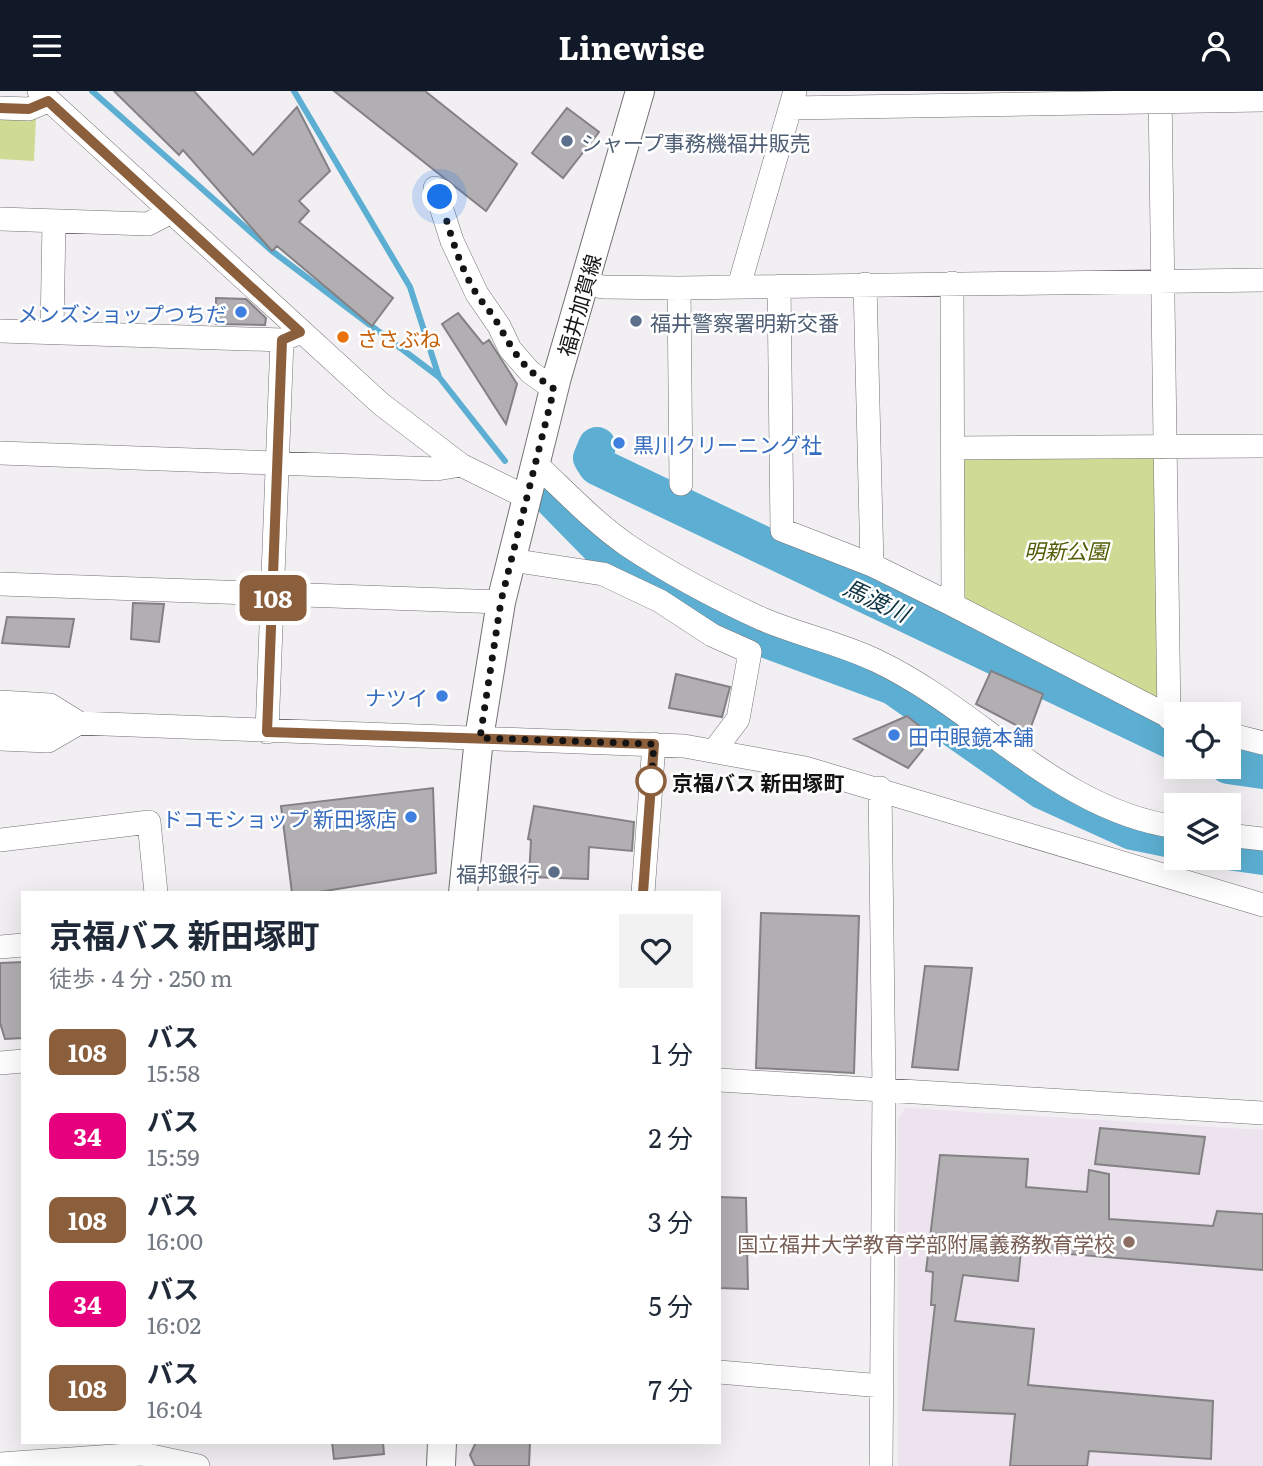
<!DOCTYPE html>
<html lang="ja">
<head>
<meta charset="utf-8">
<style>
  :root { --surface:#fff; --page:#f2f2f3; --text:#1f2937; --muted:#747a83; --accent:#111827 }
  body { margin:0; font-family:Literata,"Noto Sans JP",serif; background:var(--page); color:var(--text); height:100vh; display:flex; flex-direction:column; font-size:26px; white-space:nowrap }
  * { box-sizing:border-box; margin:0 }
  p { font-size:23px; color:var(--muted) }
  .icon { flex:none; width:38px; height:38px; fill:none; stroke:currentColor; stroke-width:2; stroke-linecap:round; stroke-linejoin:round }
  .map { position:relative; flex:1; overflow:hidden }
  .details { position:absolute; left:21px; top:800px; width:700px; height:553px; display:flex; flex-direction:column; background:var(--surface); border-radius:0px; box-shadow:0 7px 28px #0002 }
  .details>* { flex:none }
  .badge { padding:0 14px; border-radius:10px; font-size:24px; line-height:46px }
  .controls { position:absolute; left:1164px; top:611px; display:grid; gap:14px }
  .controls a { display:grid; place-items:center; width:77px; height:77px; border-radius:0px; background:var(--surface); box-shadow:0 7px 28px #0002; font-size:35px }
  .you { position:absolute; width:35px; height:35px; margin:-18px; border:5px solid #fff; border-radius:50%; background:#1a73e8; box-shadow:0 0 0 10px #1a73e833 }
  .map>.badge { position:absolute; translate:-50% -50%; box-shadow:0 0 0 4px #fff }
  .round { display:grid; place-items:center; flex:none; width:74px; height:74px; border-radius:0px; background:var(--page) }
  .summary { display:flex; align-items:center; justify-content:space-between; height:119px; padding:0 28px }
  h1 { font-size:33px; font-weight:700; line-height:52px }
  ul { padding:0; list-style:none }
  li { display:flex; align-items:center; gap:21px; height:84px; padding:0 28px }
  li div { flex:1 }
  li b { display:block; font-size:26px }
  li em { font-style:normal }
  li .badge { min-width:77px; font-weight:700; text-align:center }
  header { display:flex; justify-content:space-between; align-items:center; height:91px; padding:0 28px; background:var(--accent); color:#fff; font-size:32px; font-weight:700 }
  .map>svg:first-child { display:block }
</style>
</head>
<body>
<header><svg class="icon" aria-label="menu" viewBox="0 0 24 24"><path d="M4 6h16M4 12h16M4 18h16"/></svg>Linewise<svg class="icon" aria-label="person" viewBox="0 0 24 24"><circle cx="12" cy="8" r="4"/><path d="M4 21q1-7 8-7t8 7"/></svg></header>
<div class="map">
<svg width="1263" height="1375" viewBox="0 0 1263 1375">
  <rect width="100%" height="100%" fill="#f2eff3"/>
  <path fill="#ece3ee" d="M906,1017L1263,1039V1375H898V1027Z"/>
  <path fill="#cfdb95" d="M0,25L36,27L34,70L0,68Z
    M1165,355L1169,627L953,514L952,357Z"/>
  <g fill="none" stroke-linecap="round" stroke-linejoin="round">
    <path stroke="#5cafd2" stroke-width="6" d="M92,0L272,160L439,286
      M294,0L410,196L439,286L505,370"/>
    <path stroke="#5cafd2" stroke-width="38" d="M597,355L592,367L597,375L1176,651
      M554,409L602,458L720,531L893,595L1042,699L1132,740L1176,749
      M1228,674L1263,679
      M1228,760L1263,765"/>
  </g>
  <path fill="#b2afb3" stroke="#848185" stroke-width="2" d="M114,0H194L253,64L297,16L330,80L299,110L309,120L299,131L393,207L372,235L277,155L272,160L183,59L179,64Z
    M334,0H425L517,73L486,120Z
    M567,17L599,41L563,87L532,62Z
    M216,207L246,208L266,227L265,234L216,233Z
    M458,222L483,253L489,249L517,293L506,333L442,233Z
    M133,512L164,513L159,551L131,548Z
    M7,526L74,528L69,556L2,552Z
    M991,580L1043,603L1029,641L976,613Z
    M676,583L730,596L722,626L669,617Z
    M907,625L933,646L908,677L854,648Z
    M433,697L436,782L313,802H292L281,715Z
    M534,715L634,731L632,760L589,756L588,788L529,786L531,749L528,748Z
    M761,822L859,825L854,982L756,977Z
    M23,871V947L5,948L0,932V872Z
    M925,875L972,877L958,979L912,976Z
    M1100,1037L1205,1046L1199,1083L1095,1073Z
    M940,1064L1028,1068L1026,1096L1087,1101L1089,1079L1109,1083V1128L1213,1135L1217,1120L1263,1123V1179L1021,1159L1018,1190L963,1184L955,1230L1034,1238L1028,1294L1213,1310L1211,1368L1089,1360L1087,1375H1010L1015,1323L923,1319L935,1214H931L933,1181L926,1180Z
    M719,1106L746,1107L748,1198L719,1197Z
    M332,1351H383L384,1363L334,1368Z
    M476,1351H530L529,1375H475L470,1364Z"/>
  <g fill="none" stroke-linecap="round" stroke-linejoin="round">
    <defs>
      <path id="minor" d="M39,0L381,313L461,374L526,406
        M1160,0L1169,627
        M0,17L29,18L48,10
        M790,17L1263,9
        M435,97L452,150L477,203L499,235L510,258L530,281L554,298
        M0,128L148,133L171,121
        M583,192L603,196L679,197L1263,189
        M952,192L953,514L1176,629
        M865,193L872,474
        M739,195L795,0
        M779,195L782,439L872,474L953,514
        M679,197L681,393
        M0,240L282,249L294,244
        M52,241L54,131
        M952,357L1263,355
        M0,362L437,378L461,374
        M536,373C565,400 594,431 627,454C669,482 716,507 762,528C799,544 840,552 877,570C980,619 1058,719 1176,736
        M511,469L603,483L660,510L712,544L750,561L738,628L714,660
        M0,493L501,511
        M0,611L50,614L79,632L48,650L0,648
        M0,629L684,655L805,677L1263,814
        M267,641L282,249
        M1228,643L1263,652
        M880,697L884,997L881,1375
        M1228,744L1263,748
        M0,749L149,731L156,802
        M643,802L654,653
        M0,856L23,854
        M0,972L23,970
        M719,989L1263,1022
        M719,1281L882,1295
        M141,1351L142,1363L198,1375
        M0,1373L142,1363"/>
      <path id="major" d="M463,802L479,647L501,511L557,286L640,0
        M441,1375L442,1351"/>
    </defs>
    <use href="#minor" stroke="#737074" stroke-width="24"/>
    <use href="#major" stroke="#737074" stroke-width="30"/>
    <use href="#minor" stroke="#fff" stroke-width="23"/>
    <use href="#major" stroke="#fff" stroke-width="28"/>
  </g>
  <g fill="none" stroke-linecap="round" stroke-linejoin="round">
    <defs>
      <path id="line" d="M0,17L29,18L48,10L300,241L282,249L267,641L654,653L643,802"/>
    </defs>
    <use href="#line" stroke="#fff" stroke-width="16"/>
    <use href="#line" stroke="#8b5e3c" stroke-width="10"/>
    <path stroke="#151415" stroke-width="7" stroke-dasharray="0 12.6" d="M440,106C449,138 458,173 476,202C483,213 492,222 498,233C516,265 523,277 554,298L501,510L480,647L654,653L651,693V690"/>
  </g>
  <g fill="#5c6f8a" stroke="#fff" stroke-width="2.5">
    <circle cx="567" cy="50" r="7"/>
    <circle cx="636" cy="230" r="7"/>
    <circle cx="554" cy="781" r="7"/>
  </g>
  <g fill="#3f7fe0" stroke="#fff" stroke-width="2.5">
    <circle cx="241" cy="221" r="7"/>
    <circle cx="619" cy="352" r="7"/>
    <circle cx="442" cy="605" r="7"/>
    <circle cx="894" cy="644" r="7"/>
    <circle cx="411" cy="726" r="7"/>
  </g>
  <circle fill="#e8710a" stroke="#fff" stroke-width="2.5" cx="343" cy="246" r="7"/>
  <circle fill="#fff" stroke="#8b5e3c" stroke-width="3.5" cx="651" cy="690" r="14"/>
  <circle fill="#8d6e63" stroke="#fff" stroke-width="2.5" cx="1129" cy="1151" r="7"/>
  <g text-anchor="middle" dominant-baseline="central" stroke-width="5" stroke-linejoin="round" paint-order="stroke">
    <g font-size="21" fill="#4e5e75" stroke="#fff" text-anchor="start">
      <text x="581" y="50">シャープ事務機福井販売</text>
      <text x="650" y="230">福井警察署明新交番</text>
      <text x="540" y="781" text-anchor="end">福邦銀行</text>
    </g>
    <g font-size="21" fill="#151415" stroke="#fff">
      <text transform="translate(578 214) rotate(-74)">福井加賀線</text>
    </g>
    <g font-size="21" fill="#366cbe" stroke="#fff" text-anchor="end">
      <text x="227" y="221">メンズショップつちだ</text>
      <text x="633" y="352" text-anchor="start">黒川クリーニング社</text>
      <text x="428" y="605">ナツイ</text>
      <text x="908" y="644" text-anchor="start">田中眼鏡本舗</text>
      <text x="397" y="726">ドコモショップ 新田塚店</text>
    </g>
    <g font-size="21" fill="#c56008" stroke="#fff" text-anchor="start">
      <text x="357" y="246">ささぶね</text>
    </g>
    <g font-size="21" font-style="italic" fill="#525b05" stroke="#fff">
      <text x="1066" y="458">明新公園</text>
    </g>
    <g font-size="21" font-weight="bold" fill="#151415" stroke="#fff" text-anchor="start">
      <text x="672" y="690">京福バス 新田塚町</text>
    </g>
    <g font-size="21" fill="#785e54" stroke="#fff" text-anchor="end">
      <text x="1115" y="1151">国立福井大学教育学部附属義務教育学校</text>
    </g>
    <g font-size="23" font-style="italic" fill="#0b3241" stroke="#fff">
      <text transform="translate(877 508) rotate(25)">馬渡川</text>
    </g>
  </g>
</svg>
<div class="controls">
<a><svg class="icon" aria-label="locate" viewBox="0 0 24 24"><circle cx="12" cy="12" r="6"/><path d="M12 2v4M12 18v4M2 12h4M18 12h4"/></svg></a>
<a><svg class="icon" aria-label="layers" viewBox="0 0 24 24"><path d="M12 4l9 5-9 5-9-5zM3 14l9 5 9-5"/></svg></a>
</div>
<div class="you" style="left:440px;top:106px"></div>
<b class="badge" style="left:273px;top:507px;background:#8b5e3c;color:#fff">108</b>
<section class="details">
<div class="summary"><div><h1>京福バス 新田塚町</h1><p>徒歩 · 4 分 · 250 m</p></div><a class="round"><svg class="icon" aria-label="heart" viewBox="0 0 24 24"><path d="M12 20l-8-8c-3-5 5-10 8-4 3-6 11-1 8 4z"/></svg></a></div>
<ul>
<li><span class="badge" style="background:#8b5e3c;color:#fff">108</span><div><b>バス</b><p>15:58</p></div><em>1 分</em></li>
<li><span class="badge" style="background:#e6007e;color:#fff">34</span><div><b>バス</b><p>15:59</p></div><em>2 分</em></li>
<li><span class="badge" style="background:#8b5e3c;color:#fff">108</span><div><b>バス</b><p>16:00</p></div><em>3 分</em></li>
<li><span class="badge" style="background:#e6007e;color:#fff">34</span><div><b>バス</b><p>16:02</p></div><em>5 分</em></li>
<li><span class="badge" style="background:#8b5e3c;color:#fff">108</span><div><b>バス</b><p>16:04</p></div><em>7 分</em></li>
</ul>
</section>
</div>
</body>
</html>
